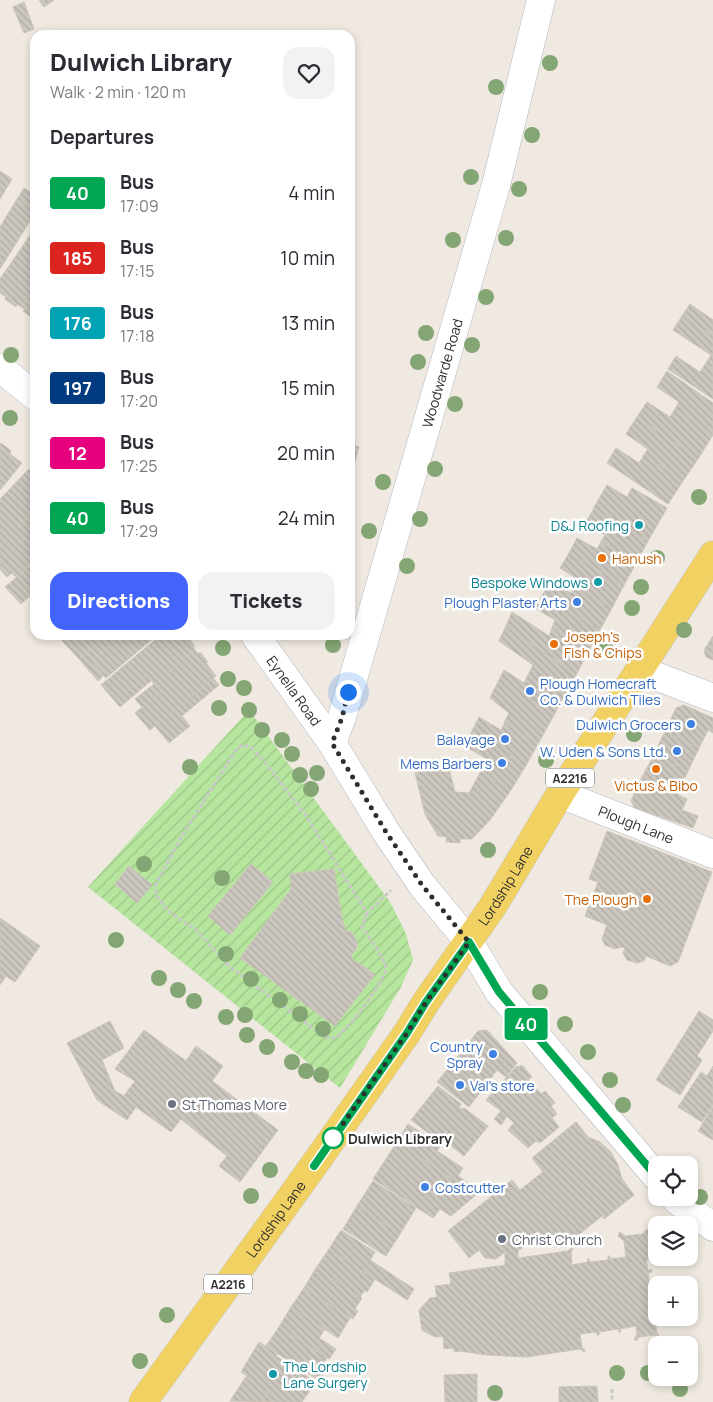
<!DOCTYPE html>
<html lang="en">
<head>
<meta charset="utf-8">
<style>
  :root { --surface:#fff; --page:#f2f2f3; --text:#2b2b33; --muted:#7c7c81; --accent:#4264fb }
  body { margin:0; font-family:Manrope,sans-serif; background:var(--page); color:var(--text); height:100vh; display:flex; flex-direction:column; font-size:19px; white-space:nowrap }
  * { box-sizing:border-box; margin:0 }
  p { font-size:16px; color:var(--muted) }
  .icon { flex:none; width:28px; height:28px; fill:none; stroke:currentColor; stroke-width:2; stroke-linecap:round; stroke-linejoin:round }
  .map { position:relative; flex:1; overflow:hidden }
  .drawer { position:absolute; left:30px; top:30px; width:325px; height:610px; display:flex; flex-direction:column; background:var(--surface); border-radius:15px; box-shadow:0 2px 8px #0003 }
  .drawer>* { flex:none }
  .badge { padding:0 10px; border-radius:4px; font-size:18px; line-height:32px }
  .buttons { position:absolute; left:648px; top:1156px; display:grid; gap:10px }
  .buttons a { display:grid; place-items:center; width:50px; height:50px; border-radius:10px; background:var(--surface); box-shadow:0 2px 8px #0003; font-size:25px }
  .you { position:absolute; width:25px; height:25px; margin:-12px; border:4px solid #fff; border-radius:50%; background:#1a73e8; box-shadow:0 0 0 8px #1a73e833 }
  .map>.badge { position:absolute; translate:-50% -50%; box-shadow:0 0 0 2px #fff }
  h2 { padding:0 20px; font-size:19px; line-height:45px }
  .round { display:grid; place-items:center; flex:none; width:52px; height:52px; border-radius:15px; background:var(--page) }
  .summary { display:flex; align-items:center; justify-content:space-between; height:85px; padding:0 20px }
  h1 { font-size:24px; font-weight:800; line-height:38px }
  .action { display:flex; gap:10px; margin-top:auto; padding:10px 20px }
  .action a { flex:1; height:58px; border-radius:15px; background:var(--accent); color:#fff; font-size:20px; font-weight:800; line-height:58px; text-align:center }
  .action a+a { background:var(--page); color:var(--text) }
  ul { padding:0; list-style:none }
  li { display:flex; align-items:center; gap:15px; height:65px; padding:0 20px }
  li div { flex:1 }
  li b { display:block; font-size:19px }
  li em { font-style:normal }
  li .badge { min-width:55px; font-weight:700; text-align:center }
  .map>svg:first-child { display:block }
</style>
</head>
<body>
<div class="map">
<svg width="713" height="1402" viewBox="0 0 713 1402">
  <defs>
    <pattern id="garden-furrows" width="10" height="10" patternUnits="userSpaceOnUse" patternTransform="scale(1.25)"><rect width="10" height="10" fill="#b6e59e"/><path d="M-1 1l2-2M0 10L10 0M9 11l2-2" fill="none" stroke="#9dc588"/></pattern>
    <pattern id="building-back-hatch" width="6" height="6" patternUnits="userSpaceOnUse" patternTransform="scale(1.25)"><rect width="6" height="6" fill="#cbc7bf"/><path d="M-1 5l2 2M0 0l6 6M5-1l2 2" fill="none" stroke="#afaba4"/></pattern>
  </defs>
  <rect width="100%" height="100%" fill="#efe9e1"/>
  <path fill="url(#garden-furrows)" d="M249,710L390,902L406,934L413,960L401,987L340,1088L88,887Z"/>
  <path fill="url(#building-back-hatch)" stroke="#cbc5ba" d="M39,0H54L44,7Z
    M24,2L34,29L24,33L13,7Z
    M0,171L12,179L0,199Z
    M24,188L35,195V210L17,199Z
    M17,199L35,210V213L0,269V227Z
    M35,228V286L21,307L17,304L16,307L5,299L6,297L0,293V279Z
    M35,286V317L34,319L23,311L25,309L21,307Z
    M690,304L713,320V336L682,316Z
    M682,316L713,336V368L706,363L711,355L673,330Z
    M676,356L700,372L706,363L713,368V399L668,369Z
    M667,371L713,403V435L675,409L679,402L657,387Z
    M647,402L670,417L675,409L713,435L698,459L637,417Z
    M637,417L698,459L683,481L644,455L648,449L626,434Z
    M1,443L11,451L10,454L22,463L0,490V445Z
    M350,444L359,447L351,475L350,474Z
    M616,448L639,463L644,455L683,481L668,504L607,463Z
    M29,469L35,475V510L16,530L8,523L0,531V499Z
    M607,485L627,497L632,488L667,508L648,541L593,509Z
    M594,509L648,541L636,563L601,542L605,535L585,523Z
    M35,510V558L17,578L0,562L24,538L16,530Z
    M8,523L16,530L0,546V531Z
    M16,530L24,538L0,562L12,573L7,577L0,569V546Z
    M577,538L597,549L601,542L636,563L624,585L569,553Z
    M569,553L624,585L612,608L575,586L579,580L560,568Z
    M35,561V591L32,594L17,577Z
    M17,577L32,594L21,604L5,587Z
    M550,581L571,593L575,586L612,608L600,630L542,596Z
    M542,596L600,630L588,652L552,628L555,620L535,608Z
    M512,612L549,636L552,628L588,652L576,675L506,626Z
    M506,626L576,675L538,744L504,723L509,713L490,698L504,670L524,683L533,665L499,641Z
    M57,635H69L78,644L89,635H107L79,659Z
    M69,635H89L78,644Z
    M107,635H113L117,639L92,661L104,675L98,681L79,659Z
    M113,635H157L106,678L92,661L117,639Z
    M161,635H182L184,637L186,635L195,646L193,647L195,650L154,684L147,675L121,697L107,680Z
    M713,636V660L706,657L704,650Z
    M195,650L198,654L200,652L208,662L206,663L216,676L150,730L135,713L161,692L154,684Z
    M147,675L152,680L120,707L101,685L107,680L121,697Z
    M213,678L219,685L182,716L190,726L169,743L155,726Z
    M154,684L161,692L142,707L135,699Z
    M684,705L713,718V733L708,730L699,748L665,731L676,708Z
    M479,717L501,730L505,723L538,744L525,767L471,733Z
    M665,731L699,748L688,771L654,755Z
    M471,733L525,767L511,790L481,771L487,759L465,746Z
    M654,755L688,771L677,794L642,777Z
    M448,765L455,792L469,793L481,771L511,790L490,820L472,839H460V843L446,842L447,837L438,836L425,814L415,773Z
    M642,777L687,799L682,810L698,816L693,828L635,808L631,801Z
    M607,831L712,872L678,962L670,966L646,956L644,961L637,963L627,960L623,953L625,948L621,947L615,949L605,945L602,939L607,925L585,916L598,882L589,879Z
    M251,864L273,882L230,935L208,916Z
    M129,866L152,885L137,903L115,884Z
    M334,869L342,919L346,931L351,932L355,937L357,944L356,950L351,955L352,959L375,974L335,1026L240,958L291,889L290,874Z
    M0,918L40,946L15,982L6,976L0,985Z
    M699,1011L713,1020V1031L697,1056L702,1060L680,1095L656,1080Z
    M110,1021L124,1048L102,1060L115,1091L124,1096L135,1081L115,1069L144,1030L186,1061L196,1046L223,1066L212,1081L278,1130L240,1182L219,1166L227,1156L181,1119L171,1132L136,1107L127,1120L97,1100L67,1043Z
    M487,1030L517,1063L506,1077L466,1046L478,1031Z
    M466,1046L497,1070L483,1089L452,1064Z
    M452,1064L483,1089L469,1107L437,1082Z
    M522,1065L532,1077L528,1079L541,1094L545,1091L555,1103L551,1106L557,1114L552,1118L559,1127L540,1143L536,1141L528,1148L508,1130L514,1123L507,1116L501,1125L494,1119L501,1111L486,1100L517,1066L519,1067Z
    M713,1066V1105L702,1122L678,1107L701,1072L707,1076Z
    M438,1086L461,1104L459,1107L462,1109L464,1108L488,1126L464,1156L440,1137L441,1136L439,1134L435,1138L411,1120Z
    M713,1107V1140L698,1131Z
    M576,1122L588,1137L600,1142L611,1152L618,1165L622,1179L634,1195L604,1219L602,1216L572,1240H560L555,1234L542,1245L539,1241L533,1246L530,1242L518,1251V1258L568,1251L571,1248L573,1249L571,1252L572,1265L588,1262L587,1259H589L590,1262L608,1260V1256H610V1259L626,1257L624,1241L618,1236L620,1232L625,1236L643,1234L647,1229L651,1232L647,1237L650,1255L654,1258L652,1262L646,1259L648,1270L652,1269V1272L648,1273L653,1307L656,1306V1309L653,1310L657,1333L659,1336L657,1338L654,1335L639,1337L636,1341L634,1339L637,1335L636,1326L620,1329L621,1332H619L618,1329L599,1332V1335H597V1332L580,1334L582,1348L585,1350L584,1352L580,1349L527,1357L487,1355L460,1351L454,1352V1348L444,1349L443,1336L435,1337L422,1330L419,1310L430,1298L437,1297L435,1286L451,1284L449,1273L505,1265V1252L496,1259L485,1258L479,1250L469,1258L448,1231L512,1180L520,1190L543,1172L532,1158Z
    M408,1124L441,1145L437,1151L463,1168L458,1176L468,1183L465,1187L397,1142Z
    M397,1142L476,1195L451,1216L440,1209L433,1218L373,1179Z
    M373,1181L416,1208L400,1234L357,1206Z
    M357,1206L400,1234L386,1256L343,1229Z
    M341,1230L375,1252L370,1260L414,1289L407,1300L329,1249Z
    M329,1249L375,1279L367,1292L365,1290L360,1297L316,1268Z
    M316,1268L362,1298L355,1309L358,1311L353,1319L304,1288Z
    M304,1288L350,1318L338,1338L291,1307Z
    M291,1307L325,1329L319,1338L336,1349L329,1359L279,1327Z
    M279,1327L327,1358L321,1366L326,1369L322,1375L326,1377L324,1380L317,1376L315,1378L266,1346Z
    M259,1342L277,1354L276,1356L316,1382L302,1402H282L245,1378L247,1376L241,1372Z
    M477,1374V1402H445L444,1375Z
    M245,1378L282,1402L230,1401Z
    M597,1386L598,1402H559V1387Z"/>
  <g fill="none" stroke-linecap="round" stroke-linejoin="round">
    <defs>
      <g id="street">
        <path d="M0,368L35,396"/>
        <path id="s1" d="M255,635L332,743L386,832L422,885L469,942"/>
        <path d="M640,670L713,698"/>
        <path id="s2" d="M332,743L342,717L496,185L541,0"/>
        <path id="s3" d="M560,794L713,854"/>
      </g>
      <path id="secondary" d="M469,942L499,992L656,1176
        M675,1198L679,1202L713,1227"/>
      <g id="primary">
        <path id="s4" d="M143,1402L314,1165L407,1033L426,1002L493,906L560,794L713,555"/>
      </g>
    </defs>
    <use href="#street" stroke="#b4b7c1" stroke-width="29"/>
    <use href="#secondary" stroke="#b4b7c1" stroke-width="29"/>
    <use href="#primary" stroke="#c9c9c9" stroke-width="29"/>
    <path stroke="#c9c9c9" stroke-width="3" stroke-dasharray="4 2.5" stroke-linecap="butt" d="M367,913L362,927C368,936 385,959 386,968C386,979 346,1033 336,1037C329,1040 324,1035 318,1032L229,966L196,930L168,911L156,895V884L180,839L236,750L241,746H247L252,748L267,765L307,817L367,913L390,891L391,892
      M612,1389V1402"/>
    <use href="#street" stroke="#fff" stroke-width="28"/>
    <use href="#secondary" stroke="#fff" stroke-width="28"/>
    <use href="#primary" stroke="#f2d163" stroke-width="28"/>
  </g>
  <g fill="#84a574">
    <circle cx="550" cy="63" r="8"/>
    <circle cx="496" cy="87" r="8"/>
    <circle cx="532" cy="135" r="8"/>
    <circle cx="471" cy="177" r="8"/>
    <circle cx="519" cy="189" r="8"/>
    <circle cx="506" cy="238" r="8"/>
    <circle cx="453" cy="240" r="8"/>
    <circle cx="486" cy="297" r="8"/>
    <circle cx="426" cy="333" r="8"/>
    <circle cx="472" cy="345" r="8"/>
    <circle cx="11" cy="355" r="8"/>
    <circle cx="418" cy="362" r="8"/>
    <circle cx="455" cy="404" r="8"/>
    <circle cx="10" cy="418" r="8"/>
    <circle cx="435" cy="469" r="8"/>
    <circle cx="383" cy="482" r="8"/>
    <circle cx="699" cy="497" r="8"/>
    <circle cx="420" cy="519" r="8"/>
    <circle cx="369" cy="531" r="8"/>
    <circle cx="657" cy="558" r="8"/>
    <circle cx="407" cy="566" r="8"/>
    <circle cx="641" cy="587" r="8"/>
    <circle cx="632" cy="608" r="8"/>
    <circle cx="684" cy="630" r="8"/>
    <circle cx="333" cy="645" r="8"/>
    <circle cx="223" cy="648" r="8"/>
    <circle cx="606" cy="650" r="8"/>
    <circle cx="228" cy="679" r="8"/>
    <circle cx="244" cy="688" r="8"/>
    <circle cx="219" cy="708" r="8"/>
    <circle cx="249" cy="710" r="8"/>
    <circle cx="262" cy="730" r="8"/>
    <circle cx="634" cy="734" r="8"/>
    <circle cx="282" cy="740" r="8"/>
    <circle cx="292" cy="754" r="8"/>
    <circle cx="546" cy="760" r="8"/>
    <circle cx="190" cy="767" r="8"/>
    <circle cx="317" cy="773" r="8"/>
    <circle cx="300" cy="775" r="8"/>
    <circle cx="311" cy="789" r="8"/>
    <circle cx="488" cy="850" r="8"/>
    <circle cx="144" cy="864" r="8"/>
    <circle cx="222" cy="878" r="8"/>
    <circle cx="116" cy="940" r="8"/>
    <circle cx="226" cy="954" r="8"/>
    <circle cx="159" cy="978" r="8"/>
    <circle cx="251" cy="979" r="8"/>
    <circle cx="178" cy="990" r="8"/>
    <circle cx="540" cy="992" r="8"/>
    <circle cx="280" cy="1000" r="8"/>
    <circle cx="194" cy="1001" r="8"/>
    <circle cx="300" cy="1014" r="8"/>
    <circle cx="245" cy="1015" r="8"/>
    <circle cx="226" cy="1017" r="8"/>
    <circle cx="565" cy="1024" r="8"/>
    <circle cx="323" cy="1029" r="8"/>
    <circle cx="247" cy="1035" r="8"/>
    <circle cx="267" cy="1047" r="8"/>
    <circle cx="588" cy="1052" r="8"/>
    <circle cx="292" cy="1062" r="8"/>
    <circle cx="306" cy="1071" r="8"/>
    <circle cx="321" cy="1075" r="8"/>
    <circle cx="610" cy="1080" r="8"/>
    <circle cx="623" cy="1105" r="8"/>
    <circle cx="270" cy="1170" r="8"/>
    <circle cx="251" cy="1196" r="8"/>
    <circle cx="700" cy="1197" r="8"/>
    <circle cx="167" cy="1315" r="8"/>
    <circle cx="140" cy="1361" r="8"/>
    <circle cx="617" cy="1373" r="8"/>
    <circle cx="648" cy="1373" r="8"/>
    <circle cx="680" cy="1389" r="8"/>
    <circle cx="495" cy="1393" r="8"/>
  </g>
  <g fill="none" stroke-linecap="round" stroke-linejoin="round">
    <defs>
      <path id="line" d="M314,1166L407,1033L426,1002L469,942L499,992L656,1176"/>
    </defs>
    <use href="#line" stroke="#fff" stroke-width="11"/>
    <use href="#line" stroke="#00a651" stroke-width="8"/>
    <path stroke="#2e2e2e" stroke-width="5" stroke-dasharray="0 9" d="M333,1138L407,1033L426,1002L469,942L422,885L386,832L332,743L342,718L348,692"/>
  </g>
  <g fill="#0f9aa8" stroke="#fff" stroke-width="2">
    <circle cx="639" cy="525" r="5"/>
    <circle cx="598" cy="582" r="5"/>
    <circle cx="273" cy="1374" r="5"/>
  </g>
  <g fill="#e8710a" stroke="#fff" stroke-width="2">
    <circle cx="602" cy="558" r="5"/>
    <circle cx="554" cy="644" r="5"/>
    <circle cx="656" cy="769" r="5"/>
    <circle cx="647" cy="899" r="5"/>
  </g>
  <g fill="#3f7fe0" stroke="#fff" stroke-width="2">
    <circle cx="577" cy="602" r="5"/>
    <circle cx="530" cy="691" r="5"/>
    <circle cx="691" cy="724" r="5"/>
    <circle cx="505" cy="739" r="5"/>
    <circle cx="677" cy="751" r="5"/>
    <circle cx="502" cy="763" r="5"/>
    <circle cx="493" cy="1054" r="5"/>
    <circle cx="460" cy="1085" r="5"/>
    <circle cx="425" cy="1187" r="5"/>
  </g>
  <g fill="#6b7280" stroke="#fff" stroke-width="2">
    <circle cx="172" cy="1104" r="5"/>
    <circle cx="502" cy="1239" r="5"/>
  </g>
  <circle fill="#fff" stroke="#00a651" stroke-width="2.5" cx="333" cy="1138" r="10"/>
  <g text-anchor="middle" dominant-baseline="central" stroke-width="5" stroke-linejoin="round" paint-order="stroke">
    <g fill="#fff" stroke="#6d6d6d" stroke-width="1">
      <rect x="546" y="768.5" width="48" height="19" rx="4"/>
      <rect x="204" y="1274.5" width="48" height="19" rx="4"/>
    </g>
    <g font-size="12" font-weight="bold" fill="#2e2e2e">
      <text x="570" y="778">A2216</text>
      <text x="228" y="1284">A2216</text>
    </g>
    <g font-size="14" fill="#2e2e2e" stroke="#fff">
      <text stroke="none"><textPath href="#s2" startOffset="386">Woodwarde Road</textPath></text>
      <text stroke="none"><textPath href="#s1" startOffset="68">Eynella Road</textPath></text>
      <text stroke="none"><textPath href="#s3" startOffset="82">Plough Lane</textPath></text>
      <text stroke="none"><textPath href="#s4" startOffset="631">Lordship Lane</textPath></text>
      <text stroke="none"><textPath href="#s4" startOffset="226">Lordship Lane</textPath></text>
    </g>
    <g font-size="14" fill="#0d838f" stroke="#fff" text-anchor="end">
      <text x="629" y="525">D&amp;J Roofing</text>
      <text x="588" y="582">Bespoke Windows</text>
      <text x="283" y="1366" text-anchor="start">The Lordship<tspan x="283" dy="16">Lane Surgery</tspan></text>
    </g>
    <g font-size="14" fill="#c56008" stroke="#fff" text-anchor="start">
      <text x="612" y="558">Hanush</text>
      <text x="564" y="636">Joseph's<tspan x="564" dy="16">Fish &amp; Chips</tspan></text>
      <text x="656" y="785" text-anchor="middle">Victus &amp; Bibo</text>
      <text x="637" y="899" text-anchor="end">The Plough</text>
    </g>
    <g font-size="14" fill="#366cbe" stroke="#fff" text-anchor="end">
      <text x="567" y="602">Plough Plaster Arts</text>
      <text x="540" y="683" text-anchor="start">Plough Homecraft<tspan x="540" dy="16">Co. &amp; Dulwich Tiles</tspan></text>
      <text x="681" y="724">Dulwich Grocers</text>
      <text x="495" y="739">Balayage</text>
      <text x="667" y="751">W. Uden &amp; Sons Ltd.</text>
      <text x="492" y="763">Mems Barbers</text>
      <text x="483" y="1046">Country<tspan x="483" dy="16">Spray</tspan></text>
      <text x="470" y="1085" text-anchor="start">Val's store</text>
      <text x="435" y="1187" text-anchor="start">Costcutter</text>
    </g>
    <g font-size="14" fill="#5b616d" stroke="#fff" text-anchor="start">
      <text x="182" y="1104">St Thomas More</text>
      <text x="512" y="1239">Christ Church</text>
    </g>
    <g font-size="14" font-weight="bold" fill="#2e2e2e" stroke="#fff" text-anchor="start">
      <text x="348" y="1138">Dulwich Library</text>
    </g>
  </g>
</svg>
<div class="buttons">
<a><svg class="icon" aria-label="locate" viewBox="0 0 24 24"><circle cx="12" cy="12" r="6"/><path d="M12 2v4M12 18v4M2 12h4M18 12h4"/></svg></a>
<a><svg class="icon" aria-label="layers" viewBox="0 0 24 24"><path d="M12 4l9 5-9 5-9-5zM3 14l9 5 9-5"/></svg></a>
<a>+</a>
<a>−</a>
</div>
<div class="you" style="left:348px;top:692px"></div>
<b class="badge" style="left:526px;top:1024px;background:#00a651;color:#fff">40</b>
<section class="drawer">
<div class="summary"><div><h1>Dulwich Library</h1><p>Walk · 2 min · 120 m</p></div><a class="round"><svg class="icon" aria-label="heart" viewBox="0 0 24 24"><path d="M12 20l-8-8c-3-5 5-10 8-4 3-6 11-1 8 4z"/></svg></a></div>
<h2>Departures</h2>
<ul>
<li><span class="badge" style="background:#00a651;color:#fff">40</span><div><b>Bus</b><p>17:09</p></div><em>4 min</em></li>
<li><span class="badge" style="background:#dc241f;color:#fff">185</span><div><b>Bus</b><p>17:15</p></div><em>10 min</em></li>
<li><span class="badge" style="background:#00a3b4;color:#fff">176</span><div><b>Bus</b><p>17:18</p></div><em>13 min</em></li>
<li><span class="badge" style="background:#003b80;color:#fff">197</span><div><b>Bus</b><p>17:20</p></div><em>15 min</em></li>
<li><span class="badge" style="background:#e6007e;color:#fff">12</span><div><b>Bus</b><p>17:25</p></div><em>20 min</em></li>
<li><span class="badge" style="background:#00a651;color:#fff">40</span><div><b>Bus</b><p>17:29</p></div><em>24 min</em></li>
</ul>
<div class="action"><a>Directions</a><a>Tickets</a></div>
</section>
</div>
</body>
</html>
